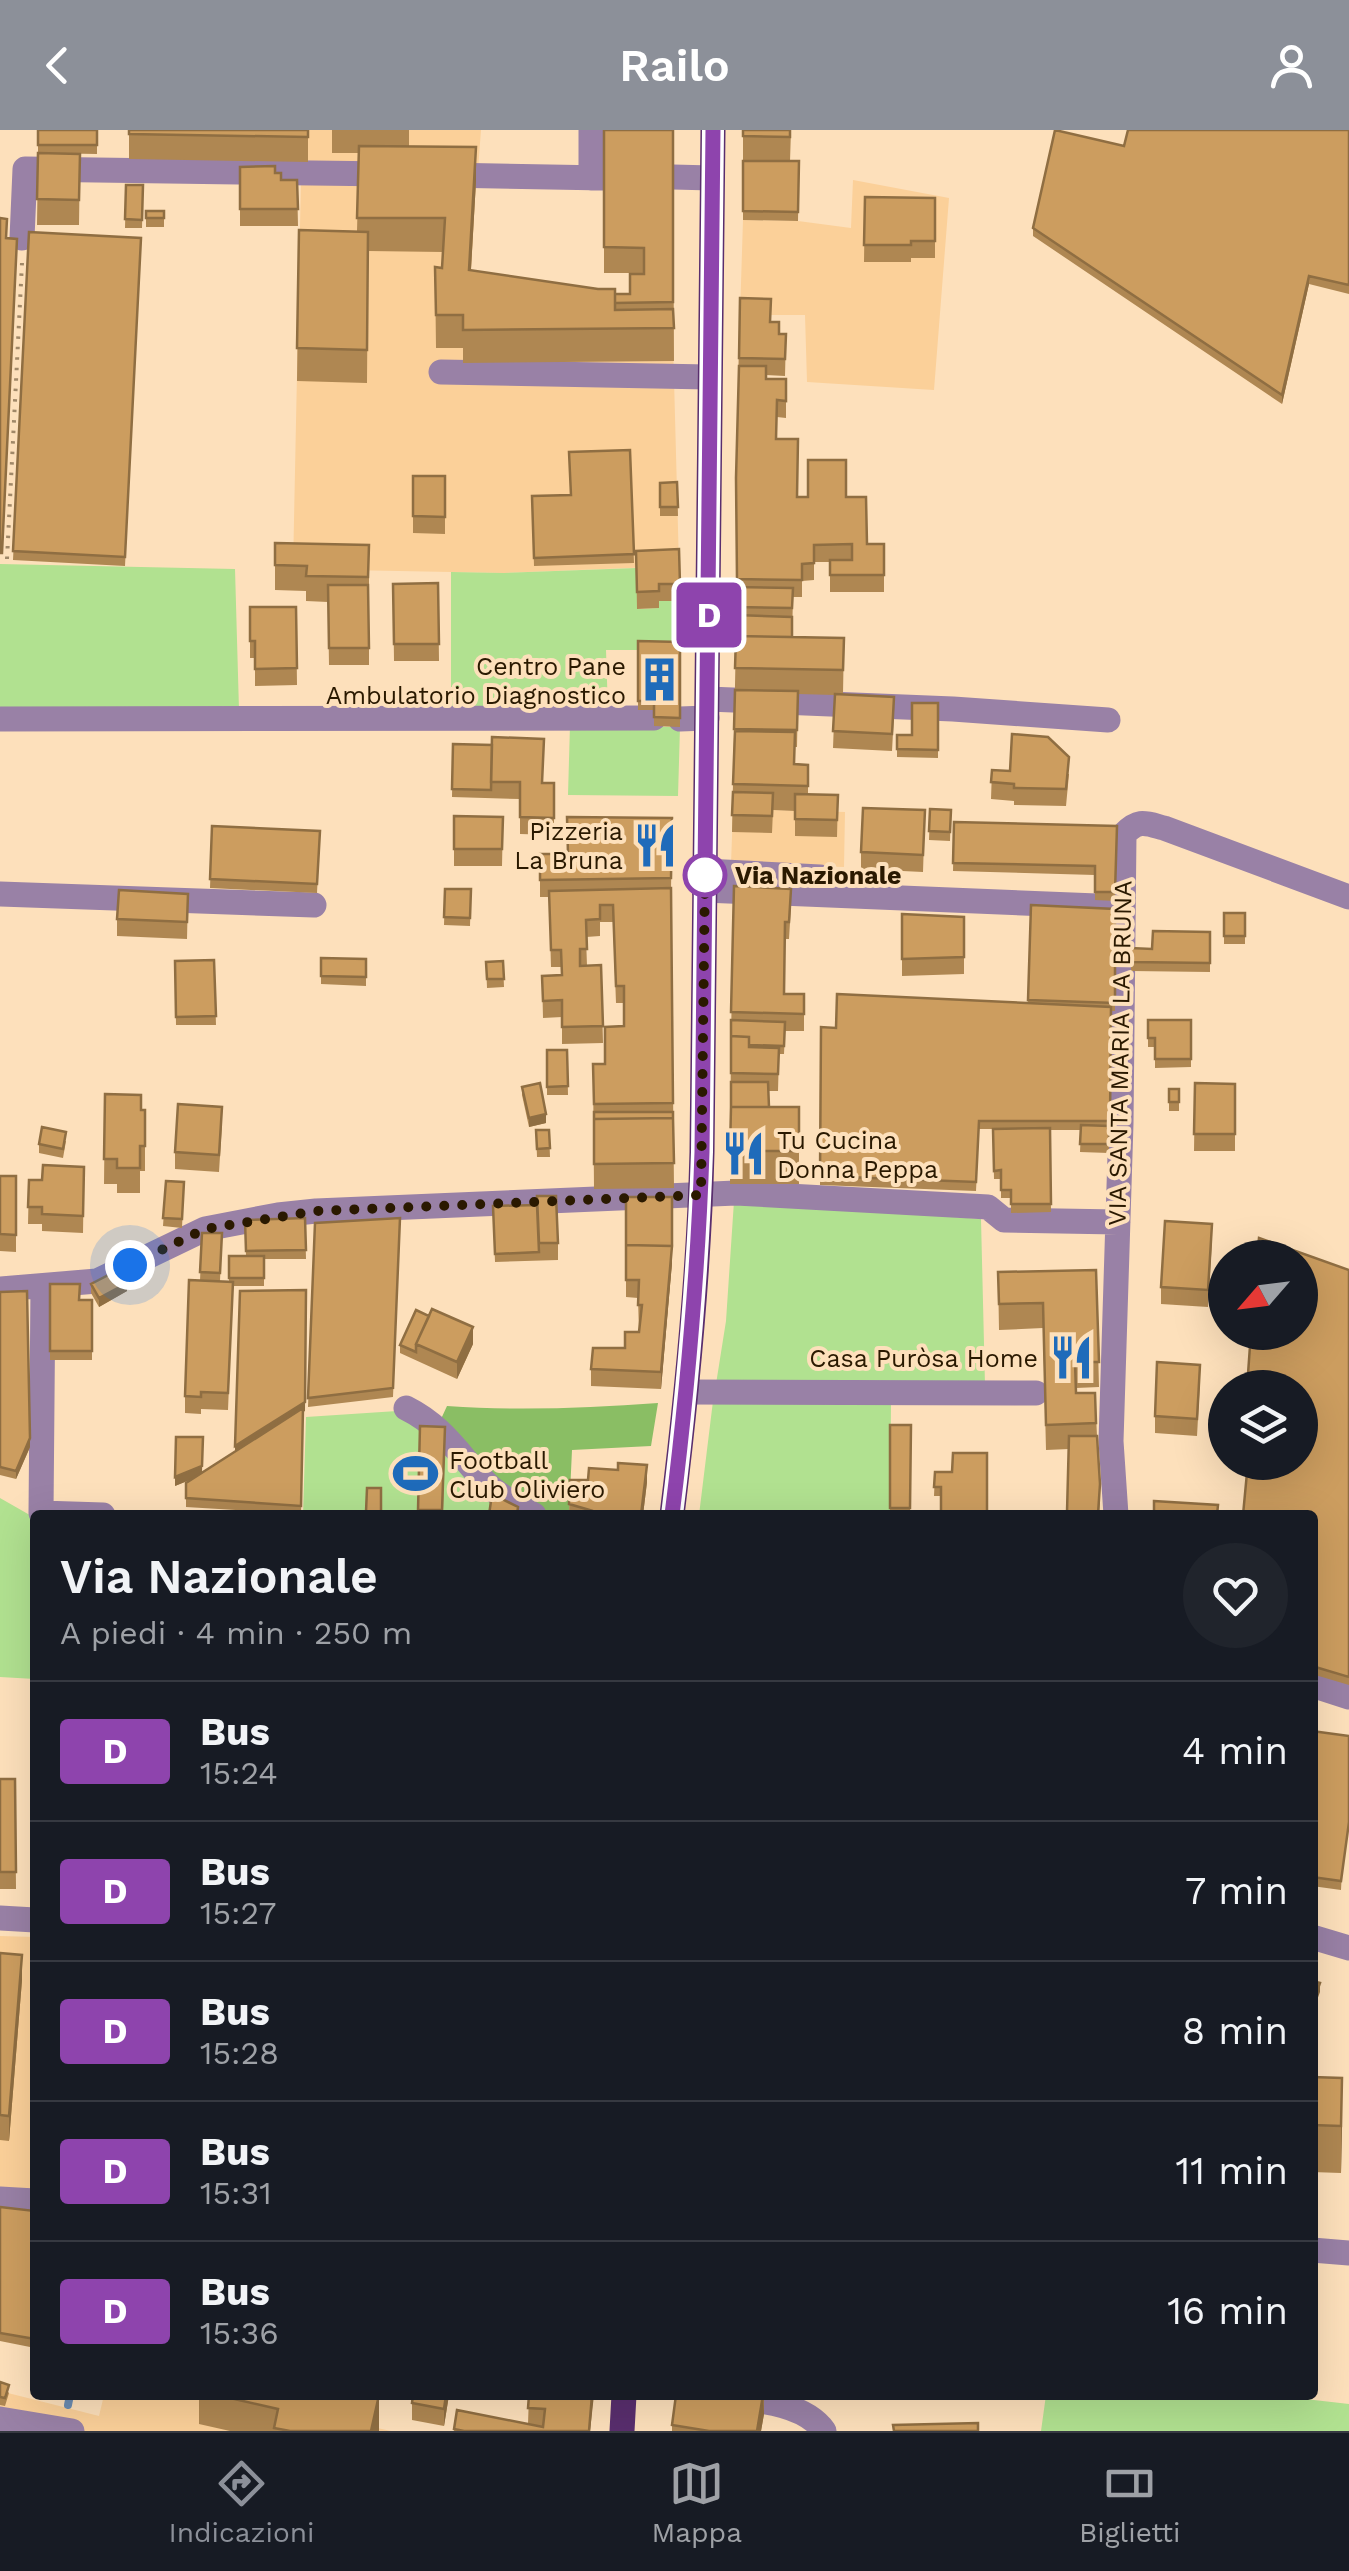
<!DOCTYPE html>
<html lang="it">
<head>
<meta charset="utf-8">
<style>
  :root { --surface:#171b24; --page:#20242c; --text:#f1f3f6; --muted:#9ea1a6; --line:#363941; --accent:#8c9099 }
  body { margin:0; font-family:"Work Sans",sans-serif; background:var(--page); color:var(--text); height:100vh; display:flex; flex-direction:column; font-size:38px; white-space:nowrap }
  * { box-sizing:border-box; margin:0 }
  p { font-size:32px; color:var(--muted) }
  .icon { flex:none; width:55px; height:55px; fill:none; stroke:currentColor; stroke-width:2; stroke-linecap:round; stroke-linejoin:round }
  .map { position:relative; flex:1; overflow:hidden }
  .sheet { position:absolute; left:30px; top:1380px; width:1288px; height:890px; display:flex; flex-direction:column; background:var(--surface); border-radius:10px; box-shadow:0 10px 40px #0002 }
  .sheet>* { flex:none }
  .badge { padding:0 20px; border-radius:8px; font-size:35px; line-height:65px }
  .needle { width:65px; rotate:242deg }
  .fabs { position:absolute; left:1208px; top:1110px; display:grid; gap:20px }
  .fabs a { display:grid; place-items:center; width:110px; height:110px; border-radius:50%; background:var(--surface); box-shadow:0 10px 40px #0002; font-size:50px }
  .you { position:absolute; width:50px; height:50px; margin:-25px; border:8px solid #fff; border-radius:50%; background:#1a73e8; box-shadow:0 0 0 15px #1a73e833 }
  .map>.badge { position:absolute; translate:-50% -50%; box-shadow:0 0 0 5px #fff }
  .round { display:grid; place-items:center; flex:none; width:105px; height:105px; border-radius:52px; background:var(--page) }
  .summary { display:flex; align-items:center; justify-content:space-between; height:170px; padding:0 30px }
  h1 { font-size:48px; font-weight:600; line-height:75px }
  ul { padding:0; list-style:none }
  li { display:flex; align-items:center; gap:30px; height:140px; padding:0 30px; border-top:2px solid var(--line) }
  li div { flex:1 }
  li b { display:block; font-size:38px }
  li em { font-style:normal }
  li .badge { min-width:110px; font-weight:700; text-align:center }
  header { display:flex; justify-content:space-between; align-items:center; height:130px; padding:0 30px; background:var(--accent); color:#fff; font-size:45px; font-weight:600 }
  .tab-bar { display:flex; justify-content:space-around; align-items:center; height:140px; border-top:2px solid var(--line); background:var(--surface); font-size:28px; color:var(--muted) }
  .tab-bar a { display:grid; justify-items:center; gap:5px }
  .tab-bar .current { color:var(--accent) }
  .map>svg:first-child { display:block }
</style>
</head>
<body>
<header><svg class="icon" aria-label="back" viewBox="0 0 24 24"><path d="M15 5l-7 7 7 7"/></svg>Railo<svg class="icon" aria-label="person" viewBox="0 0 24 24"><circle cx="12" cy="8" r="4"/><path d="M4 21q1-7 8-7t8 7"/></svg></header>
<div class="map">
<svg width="1349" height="2301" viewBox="0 0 1349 2301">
  <rect width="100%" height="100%" fill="#fde0bb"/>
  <path fill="#fbd099" d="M129,0H481L478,40L129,29Z
    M301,49L476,51L469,173L673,212L679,436L504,443L293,439Z
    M853,50L949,68L934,260L807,252L805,185H740L743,90L798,91L851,98Z
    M733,679L845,682L844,737L731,734Z
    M0,1806L35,1807V2084L0,2081Z
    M0,2261L99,2286L104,2265H226L391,2301H0Z"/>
  <path fill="#b1e190" d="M0,434L235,439L239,580H0Z
    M636,438L638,479L659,478V471H680V520H606L608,581L451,584V442L504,443Z
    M570,595L680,597L678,666L568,665Z
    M734,1071L981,1089L985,1255L716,1254L726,1191Z
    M713,1271L891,1273L890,1385H699Z
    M397,1281L435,1303L492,1373L490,1385H303L306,1287Z
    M0,1368L35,1388V1549L0,1547Z
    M1046,2265H1270L1349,2274V2301H1041Z"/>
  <path fill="#8abe64" d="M658,1273L651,1316L572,1320L569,1385C514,1385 475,1326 441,1289L447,1276C518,1281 587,1278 658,1273Z"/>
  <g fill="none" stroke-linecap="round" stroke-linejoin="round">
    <path stroke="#6c8cb1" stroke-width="8" d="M68,2275L70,2265"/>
    <path stroke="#a08868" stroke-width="4" stroke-dasharray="2.5 8" stroke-linecap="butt" d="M7,429L22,133"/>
    <path stroke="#9981a6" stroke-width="25" d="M445,45L605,48
      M673,47L712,48
      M591,48V0
      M22,108L25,39L390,44
      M441,242L709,247
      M708,569L953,579L1108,590
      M0,589L654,588
      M680,589L707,588
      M705,741L820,747
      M704,760L1122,777
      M0,764L314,775
      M43,1156L41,1383L103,1385
      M0,1159L97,1151L205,1099L278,1085L316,1081L736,1063L988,1077L1004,1090L1118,1092
      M687,1262L1036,1263
      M406,1278C444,1297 459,1325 487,1354C500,1367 518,1376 534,1385
      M1116,1385L1111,1311L1121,993L1124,704C1139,689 1145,693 1164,698L1349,767
      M1312,1555L1349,1567
      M0,1788L35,1790
      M1312,1807L1349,1818
      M0,2069L35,2071
      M1312,2120L1349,2123
      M709,2265C744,2270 801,2269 824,2301
      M0,2289L72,2301"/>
    <path stroke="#592e6e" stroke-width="25" d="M672,1385C687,1264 699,1144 702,1022L713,0
      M622,2301L624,2265"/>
  </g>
  <path fill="#af8752" d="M38,0H97V24L38,23Z
    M129,0H308V32L129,29Z
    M332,0H409V17L476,51L471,140L615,164H630L644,143H604V0H673L674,231L463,233V218H436L435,137L442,138L443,122L368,121L367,253L297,251L299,100L357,101L359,23H332Z
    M743,0H791L790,31H799L798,91L743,90Z
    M1349,0V164L1309,154L1282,274L1033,106V98L1124,16Z
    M38,23L80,24L79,95H37Z
    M240,37L275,43L281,50H297L298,96H240Z
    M126,55H143L142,98H125Z
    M865,67L935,68V128H911V132H864Z
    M146,81H164V97H146Z
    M29,102L141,108L125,436L13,430Z
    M740,168L771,192L779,204H786L785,246L766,245V249H786V288L777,287L776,309L798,367H846L867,414H884V462H830V432H814V450L802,451V467H793L792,507L844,508L843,564L894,584L892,621L833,618L835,565L798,564L797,617H795V634L808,635V664L838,665L837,707L795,706V681L773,680L772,703L732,702L737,457L736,348Z
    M630,320L634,433L534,436L532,366L570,365Z
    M413,346H445V404L413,403Z
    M677,352L678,386H660V353Z
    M275,413L369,415V535H329L328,472L306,471V461L275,460Z
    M679,419L680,471H659V478L637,479L636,421Z
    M438,453L439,531H394L393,454Z
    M250,477H296L297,555L255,556V528H250Z
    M638,511L680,512V597L654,596V580H638Z
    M938,573V628L897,627V605H912Z
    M453,614L543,653H554V705L520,704V669L452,667Z
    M992,640L1069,644L1066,676L1014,675V671L991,669Z
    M930,679L951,680L950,711L929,710Z
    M925,680L923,742L861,739V722Z
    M454,686L503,687L502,736H454Z
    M672,688L671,761L674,1058L594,1059L593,934H605L624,896V873H616L613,792H600V806L586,807L587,836L601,835L603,913L562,914V887L543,888L542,846L561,845V837H551L549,767H540V724H568Z
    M954,692L1117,696L1115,771L1095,770V745L953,741Z
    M212,696L320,701L317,763L210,758Z
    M734,756L791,776L789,809H785L784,864H804V901H785L784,924H779L778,961H769V977H799V1054H730L731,906Z
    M445,759H471L470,796L444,795Z
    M188,764L187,809L117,806V789Z
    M1031,775L1115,779V881H1111L1109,1023L1080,1022L1081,1000H1050L1051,1082L1011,1083V1068H1001V1049H994L993,999H979L976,1061L820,1055L821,897L836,898L1028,873Z
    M1224,783H1245V814H1224Z
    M902,784L964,787V844L902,846Z
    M1210,802V842L1131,841V818L1152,819Z
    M321,828L366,829V856L321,854Z
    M214,830L216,895H176L175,831Z
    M503,831L504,857L487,858L486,832Z
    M1148,890H1191V937L1155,938V917H1148Z
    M547,920H567L568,965H547Z
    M1195,953L1235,954V1021H1194Z
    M522,957L546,993L529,997L522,965Z
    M1169,959H1179V981H1169Z
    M105,964L141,980H145V1041H140V1063H117V1054H104Z
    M222,994L219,1042L175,1039V1022Z
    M536,1000H549L550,1027H537Z
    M66,1011L63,1028L39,1023V1014Z
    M84,1037L83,1103L42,1101V1094H28L29,1050H42Z
    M0,1046H16V1122L0,1121Z
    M166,1051L184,1052L182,1098L163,1096Z
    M626,1067H672V1133L661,1259L591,1256V1239L625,1218L639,1202L638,1168L626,1167Z
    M493,1076L558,1113V1130L495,1132Z
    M305,1088L306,1129H264V1156H233L228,1280L201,1279V1284L185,1283V1266L200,1151L202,1103H222L220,1151L229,1152V1126H246L245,1090Z
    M400,1088L393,1267L308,1277L315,1093Z
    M1212,1111L1208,1177L1161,1174V1157Z
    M1096,1140L1099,1257L1076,1258V1263H1095L1100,1371L1099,1385H1067L1069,1319L1046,1320L1043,1198L999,1200L998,1142Z
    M1349,1140V1555L1312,1544V1385Z
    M50,1154L79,1170H92V1230H50Z
    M91,1154L127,1161L99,1177L91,1163Z
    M0,1162L30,1317L16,1349L0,1345Z
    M429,1186L473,1214L457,1249L400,1223V1215Z
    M1200,1252L1197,1306L1155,1303V1286Z
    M305,1281L303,1282L301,1384L186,1377V1353L194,1348L175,1356L203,1307L202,1343Z
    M890,1295H911L910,1385H890Z
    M420,1296L445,1297L443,1385H418Z
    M935,1342L987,1385L941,1366H934Z
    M570,1350L647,1352L643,1385H569Z
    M1312,1601L1349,1606L1341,1760L1312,1756Z
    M0,1649H15L16,1759H0Z
    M0,1823L22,1850L9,2011L0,2010Z
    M1312,1947L1342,1995L1341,2043L1312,2042Z
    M0,2077L35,2081V2218L0,2211Z
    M0,2252L9,2263L5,2276L0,2275Z
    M199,2265H379V2301H230L199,2294Z
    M449,2265L444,2296L412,2290V2273Z
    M529,2265L590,2301H454L457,2280L528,2294Z
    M764,2265V2284L761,2301H672V2295Z
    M768,2265H795L794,2270Z"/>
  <path fill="#8f6e42" d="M476,17V51L469,173V140Z
    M1309,146V154L1282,274V265Z
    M546,984V993L529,997V988Z
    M672,1116V1133L661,1259V1242Z
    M127,1153V1161L99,1177V1168Z
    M306,1160L305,1281L303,1282L301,1384L303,1282L235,1324V1316Z
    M473,1197V1214L457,1249V1232Z
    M30,1308V1317L16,1349V1341Z
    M647,1335V1352L643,1385H641Z
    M202,1336V1345L175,1356V1347Z
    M22,1825V1850L9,2011V1986Z
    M1320,1853V1862L1312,1884V1876Z
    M1342,1948V1995L1341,2043V1996Z
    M379,2265V2301H371Z
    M446,2265H449L444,2296V2279Z
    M592,2265H594L590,2301H589Z
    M763,2265L764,2284L761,2301H757Z"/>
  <path fill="#cc9d5f" stroke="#8f6e42" stroke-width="2.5" d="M38,0H97V15H38Z
    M129,0H308V7L129,4Z
    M604,0H673V172L615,173V164H630V144H644V118L604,117Z
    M743,0H790V7L743,6Z
    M1055,0L1124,16L1128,0H1349V155L1309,146L1282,265L1033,98Z
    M359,16L476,17L469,140L598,159H615V180L673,179L674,198L463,200V185H436L435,137L442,138L445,88H357Z
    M38,23L80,24L79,70L37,69Z
    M743,31H799L798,82L743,81Z
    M275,36V43H281V50H297L298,79H240V37Z
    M126,55H143L142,90L125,89Z
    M865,67L935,68V111H911V115H864Z
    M146,81H164V88H146Z
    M0,88L7,89L6,108L17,109L2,423H0Z
    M299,100L368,102L367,220L297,218Z
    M29,102L141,108L125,427L13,421Z
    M740,168L771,169L770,192H779V204H786L785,229L739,228Z
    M739,236H766V249H786V271L777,270L776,309H798L797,367H808V330H846V367H866L867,414H884V445H830V430H852V414L814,415V433L802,434V450L737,449L736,348Z
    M630,320L634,424L534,428L532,366L571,365L569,322Z
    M413,346H445V387L413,386Z
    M677,352L678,377H660V353Z
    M275,413L369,415L368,447L306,446L307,436L275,435Z
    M679,419L680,454H659V461L637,462L636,421Z
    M438,453L439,514H394L393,454Z
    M328,455H368L369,518H329Z
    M736,457L793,458L792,478L736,477Z
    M250,477H296L297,538L255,539V511H250Z
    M736,485L792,487V507L736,506Z
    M736,506L844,508L843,540L735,538Z
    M638,511L680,512V588L654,587V571H638Z
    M735,560L798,561L797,600L734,599Z
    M835,564L894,567L892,604L833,601Z
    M912,573H938V620L897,619V605H912Z
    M735,601L795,602L794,634L808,635V656L733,654Z
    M1012,604L1048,607L1069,627L1066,659L1014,658V654L991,652L992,640L1010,641Z
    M492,607L544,609L542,653H554V688L520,687V652H491Z
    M453,614L492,615L491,660L452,659Z
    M733,662L773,663L772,686L732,685Z
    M795,664L838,665L837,690L795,689Z
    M863,678L925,680L923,725L861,722Z
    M930,679L951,680L950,702L929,701Z
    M454,686L503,687L502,719H454Z
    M567,687L672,688L671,748L540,750V724H568Z
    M954,692L1117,696L1115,762H1095V736L953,733Z
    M212,696L320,701L317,754L210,749Z
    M734,756L791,759L789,792H785L784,864H804V884L731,882Z
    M671,758L673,973L594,974L593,934H605V897L624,896V856H616L613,775H600V789L586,790L587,819H580V836L601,835L603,896L562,897V870L543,871L542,846L562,845L561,820H551L549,761Z
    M445,759H471L470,788L444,787Z
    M119,760L188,764L187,792L117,789Z
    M1031,775L1115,779V873L1028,870Z
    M1224,783H1245V806H1224Z
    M902,784L964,787V827L902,829Z
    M1153,801L1210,802V833L1131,832V818L1152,819Z
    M321,828L366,829V847L321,846Z
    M214,830L216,886L176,887L175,831Z
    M503,831L504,849H487L486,832Z
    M837,864L1111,877L1110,991H979L976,1052L820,1046L821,897L836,898Z
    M731,890L785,892L784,916L749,915V907L731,906Z
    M1148,890H1191V929H1155V908H1148Z
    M731,906L749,907V917L779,918L778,944L731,943Z
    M547,920H567L568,956L547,957Z
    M731,952H768L769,977H731Z
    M540,953L546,984L529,988L522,957Z
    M1195,953L1235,954V1004H1194Z
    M1169,959H1179V972H1169Z
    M105,964L141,965V980H145V1016H140V1038H117V1029H104Z
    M178,974L222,977L219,1025L175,1022Z
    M731,977H799V1021H730Z
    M594,982H673V988L594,989V1006Z
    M673,988L674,1033L594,1034V989Z
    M1081,995L1109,996V1014H1080Z
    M42,997L66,1002L63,1019L39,1014Z
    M1050,998L1051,1074H1011V1060H1001V1040L994,1041L993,999Z
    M536,1000H549L550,1018L537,1019Z
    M43,1035L84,1037L83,1086L42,1084V1077H28L29,1050H42Z
    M0,1046H16V1105L0,1104Z
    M166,1051L184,1052L182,1089L163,1088Z
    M537,1066H556L558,1113H539Z
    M626,1067H672V1116L626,1115V1119Z
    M537,1075L539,1122L495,1124L493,1076Z
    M305,1088L306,1120L246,1121L245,1090Z
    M400,1088L393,1258L308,1268L315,1093Z
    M1165,1091L1212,1094L1208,1160L1161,1157Z
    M202,1103H222L220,1143L200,1142Z
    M1259,1108L1349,1140V1547L1312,1536V1385H1243L1248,1332H1300V1258H1247L1251,1202H1300V1128H1257Z
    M626,1115L672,1116L661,1242L591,1239L593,1218H625V1202H639L642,1175H638L639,1150H626Z
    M229,1126H264V1148H229Z
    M120,1139L127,1153L99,1168L91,1154Z
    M1096,1140L1099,1232H1075L1076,1263H1095L1096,1293L1046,1295L1043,1173L999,1174L998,1142Z
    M189,1150L233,1152L228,1263L201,1262V1267L185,1266Z
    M50,1154H80L79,1170H92V1221H50Z
    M306,1160L305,1272L235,1316L240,1161Z
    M27,1161L30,1308L16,1341L0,1337V1162Z
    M432,1179L473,1197L457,1232L416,1214Z
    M416,1180L429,1186L416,1214V1222L400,1215Z
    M1157,1232L1200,1235L1197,1289L1155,1286Z
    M303,1278L301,1376L186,1368V1353Z
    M890,1295H911L910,1378H890Z
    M420,1296L445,1297L442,1380H418Z
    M1069,1306H1097L1100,1354L1098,1384L1067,1382Z
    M176,1307H203L202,1336L175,1347Z
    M953,1323H987V1385H941V1357H934L935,1342H952Z
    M618,1333L647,1335L641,1385L593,1381L569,1374L570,1350H588L589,1338L618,1340Z
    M367,1358H381V1383L366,1382Z
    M492,1364L518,1377L517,1385H489Z
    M1154,1371L1218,1375L1217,1385H1154Z
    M1312,1601L1349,1606V1692L1341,1751L1312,1747Z
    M0,1649H15L16,1742H0Z
    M0,1823L22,1825L9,1986L0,1985Z
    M1312,1851L1320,1853L1312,1876Z
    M1312,1947L1342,1948L1341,1996L1312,1995Z
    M0,2077L35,2081V2209L0,2203Z
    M0,2252L9,2255L5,2268L0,2267Z
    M217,2265H379L371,2301H290L274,2298L278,2279Z
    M413,2265H446L444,2279L412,2273Z
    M529,2265H592L589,2301H464L454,2299L457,2280L543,2297L545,2279L528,2278Z
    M676,2265H763L757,2301H709L672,2295Z
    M978,2293V2301H894L893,2295Z"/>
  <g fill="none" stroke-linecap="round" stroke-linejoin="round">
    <defs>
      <path id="line" d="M672,1385C687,1264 698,1144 702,1022L713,0"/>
    </defs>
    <use href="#line" stroke="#fff" stroke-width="22"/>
    <use href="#line" stroke="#8e44ad" stroke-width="15"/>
    <path stroke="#2a1900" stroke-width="10" stroke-dasharray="0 18" d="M130,1135L205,1099L316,1081L701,1065L705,745"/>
  </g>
  <defs>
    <symbol id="building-bare" viewBox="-9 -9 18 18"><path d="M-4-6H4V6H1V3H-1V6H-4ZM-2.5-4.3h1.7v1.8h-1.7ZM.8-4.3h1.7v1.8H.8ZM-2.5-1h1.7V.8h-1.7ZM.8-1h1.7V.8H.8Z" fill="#1f6bba" stroke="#fde0bb" stroke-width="2.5" paint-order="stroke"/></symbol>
    <symbol id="restaurant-bare" viewBox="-9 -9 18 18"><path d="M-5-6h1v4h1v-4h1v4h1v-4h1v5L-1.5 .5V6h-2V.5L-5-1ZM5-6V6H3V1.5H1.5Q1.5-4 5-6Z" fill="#1f6bba" stroke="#fde0bb" stroke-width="2.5" paint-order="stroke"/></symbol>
    <symbol id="stadium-bare" viewBox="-9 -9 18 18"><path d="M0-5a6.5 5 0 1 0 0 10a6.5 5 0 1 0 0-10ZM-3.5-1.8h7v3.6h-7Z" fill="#1f6bba" stroke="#fde0bb" stroke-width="2.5" paint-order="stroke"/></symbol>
  </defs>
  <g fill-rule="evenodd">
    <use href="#building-bare" x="628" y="518" width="63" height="63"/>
    <use href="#restaurant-bare" x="624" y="684" width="63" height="63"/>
    <use href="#restaurant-bare" x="712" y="992" width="63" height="63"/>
    <use href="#restaurant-bare" x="1040" y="1196" width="63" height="63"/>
    <use href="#stadium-bare" x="384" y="1312" width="63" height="63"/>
  </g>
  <circle fill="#fff" stroke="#8e44ad" stroke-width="5" cx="705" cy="745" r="20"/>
  <g text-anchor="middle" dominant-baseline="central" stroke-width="8" stroke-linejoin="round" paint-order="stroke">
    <g font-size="25" fill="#2a1900" stroke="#fde0bb" text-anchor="end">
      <text x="626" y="536">Centro Pane<tspan x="626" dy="29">Ambulatorio Diagnostico</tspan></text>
      <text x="623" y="701">Pizzeria<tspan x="623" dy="29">La Bruna</tspan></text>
      <text x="777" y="1010" text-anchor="start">Tu Cucina<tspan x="777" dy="29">Donna Peppa</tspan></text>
      <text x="1038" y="1228">Casa Puròsa Home</text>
      <text x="449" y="1330" text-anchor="start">Football<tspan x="449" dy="29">Club Oliviero</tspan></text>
    </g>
    <g font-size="25" font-weight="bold" fill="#2a1900" stroke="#fde0bb" text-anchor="start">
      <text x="735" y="745">Via Nazionale</text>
    </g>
    <g font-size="25" fill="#2a1900" stroke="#fde0bb">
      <text transform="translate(1120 923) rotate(-89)">VIA SANTA MARIA LA BRUNA</text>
    </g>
  </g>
</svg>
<div class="fabs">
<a><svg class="needle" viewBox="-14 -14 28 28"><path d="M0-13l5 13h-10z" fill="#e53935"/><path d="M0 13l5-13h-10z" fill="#9ea1a6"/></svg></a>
<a><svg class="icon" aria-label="layers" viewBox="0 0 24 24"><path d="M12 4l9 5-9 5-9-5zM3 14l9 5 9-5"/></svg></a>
</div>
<div class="you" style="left:130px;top:1135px"></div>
<b class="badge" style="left:709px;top:485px;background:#8e44ad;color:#fff">D</b>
<section class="sheet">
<div class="summary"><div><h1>Via Nazionale</h1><p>A piedi · 4 min · 250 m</p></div><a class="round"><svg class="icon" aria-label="heart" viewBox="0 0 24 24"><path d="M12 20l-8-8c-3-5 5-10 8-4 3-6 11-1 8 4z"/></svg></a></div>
<ul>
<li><span class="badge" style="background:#8e44ad;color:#fff">D</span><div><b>Bus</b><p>15:24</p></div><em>4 min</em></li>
<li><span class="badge" style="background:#8e44ad;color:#fff">D</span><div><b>Bus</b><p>15:27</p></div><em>7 min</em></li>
<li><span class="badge" style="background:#8e44ad;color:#fff">D</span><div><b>Bus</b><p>15:28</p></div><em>8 min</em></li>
<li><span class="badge" style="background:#8e44ad;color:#fff">D</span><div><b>Bus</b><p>15:31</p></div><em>11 min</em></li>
<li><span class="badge" style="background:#8e44ad;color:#fff">D</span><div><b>Bus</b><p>15:36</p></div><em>16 min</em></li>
</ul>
</section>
</div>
<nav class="tab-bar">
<a class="current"><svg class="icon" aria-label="directions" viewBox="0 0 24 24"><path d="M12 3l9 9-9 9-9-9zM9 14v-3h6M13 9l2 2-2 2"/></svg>Indicazioni</a>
<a><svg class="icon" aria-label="map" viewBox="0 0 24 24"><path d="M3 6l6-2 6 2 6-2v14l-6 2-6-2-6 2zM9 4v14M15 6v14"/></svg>Mappa</a>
<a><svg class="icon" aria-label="tickets" viewBox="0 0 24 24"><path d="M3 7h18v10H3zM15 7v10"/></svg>Biglietti</a>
</nav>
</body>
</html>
